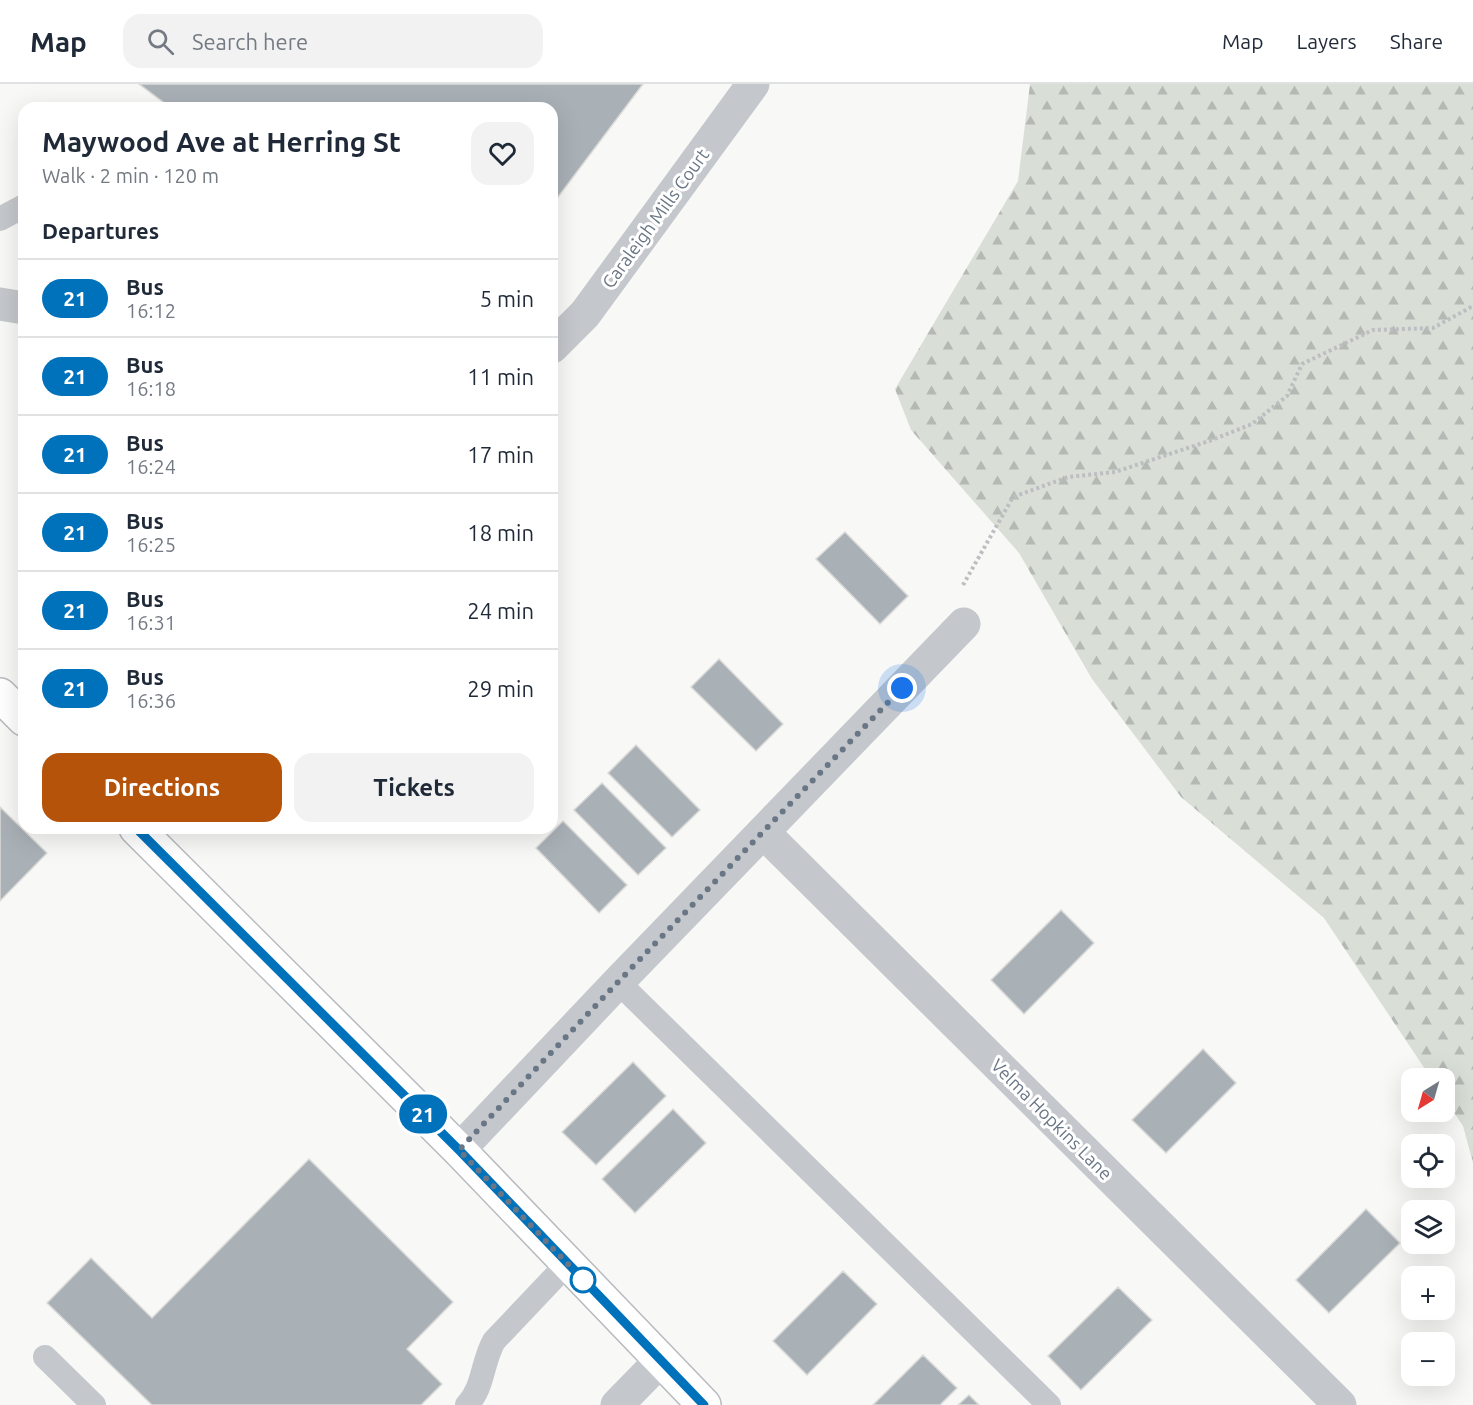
<!DOCTYPE html>
<html lang="en">
<head>
<meta charset="utf-8">
<style>
  :root { --surface:#fff; --page:#f2f2f3; --text:#1f2937; --muted:#747a83; --line:#e0e1e3; --accent:#b45309 }
  body { margin:0; font-family:Ubuntu,sans-serif; background:var(--page); color:var(--text); height:100vh; display:flex; flex-direction:column; font-size:22px; white-space:nowrap }
  * { box-sizing:border-box; margin:0 }
  p { font-size:20px; color:var(--muted) }
  .icon { flex:none; width:33px; height:33px; fill:none; stroke:currentColor; stroke-width:2; stroke-linecap:round; stroke-linejoin:round }
  .map { position:relative; flex:1; overflow:hidden }
  .sheet { position:absolute; left:18px; top:18px; width:540px; height:732px; display:flex; flex-direction:column; background:var(--surface); border-radius:18px; box-shadow:0 6px 24px #0002 }
  .sheet>* { flex:none }
  .badge { padding:0 12px; border-radius:20px; font-size:21px; line-height:39px }
  .needle { width:39px; rotate:217deg }
  .buttons { position:absolute; left:1401px; top:984px; display:grid; gap:12px }
  .buttons a { display:grid; place-items:center; width:54px; height:54px; border-radius:12px; background:var(--surface); box-shadow:0 6px 24px #0002; font-size:30px }
  .you { position:absolute; width:30px; height:30px; margin:-15px; border:4px solid #fff; border-radius:50%; background:#1a73e8; box-shadow:0 0 0 9px #1a73e833 }
  .map>.badge { position:absolute; translate:-50% -50%; box-shadow:0 0 0 3px #fff }
  h2 { padding:0 24px; font-size:22px; line-height:54px }
  .round { display:grid; place-items:center; flex:none; width:63px; height:63px; border-radius:18px; background:var(--page) }
  .summary { display:flex; align-items:center; justify-content:space-between; height:102px; padding:0 24px }
  h1 { font-size:28px; font-weight:700; line-height:45px }
  .action { display:flex; gap:12px; margin-top:auto; padding:12px 24px }
  .action a { flex:1; height:69px; border-radius:18px; background:var(--accent); color:#fff; font-size:24px; font-weight:700; line-height:69px; text-align:center }
  .action a+a { background:var(--page); color:var(--text) }
  ul { padding:0; list-style:none }
  li { display:flex; align-items:center; gap:18px; height:78px; padding:0 24px; border-top:2px solid var(--line) }
  li div { flex:1 }
  li b { display:block; font-size:22px }
  li em { font-style:normal }
  li .badge { min-width:66px; font-weight:700; text-align:center }
  header { display:flex; align-items:center; gap:36px; box-sizing:border-box; height:84px; padding:0 30px; background:var(--surface); border-bottom:2px solid var(--line) }
  header strong { font-size:28px }
  nav { display:flex; gap:33px; margin-inline-start:auto; font-size:21px }
  .search { width:420px; height:54px; background:var(--page); display:flex; align-items:center; gap:15px; box-sizing:border-box; padding:0 21px; border-radius:18px; color:var(--muted); font-size:22px }
  .map>svg:first-child { display:block }
</style>
</head>
<body>
<header>
<strong>Map</strong>
<div class="search"><svg class="icon" aria-label="search" viewBox="0 0 24 24"><circle cx="10" cy="10" r="6"/><path d="M15 15l6 6"/></svg>Search here</div>
<nav><a>Map</a><a>Layers</a><a>Share</a></nav>
</header>
<div class="map">
<svg width="1473" height="1321" viewBox="0 0 1473 1321">
  <defs>
    <pattern id="forest-firs" width="22" height="20" patternUnits="userSpaceOnUse" patternTransform="scale(1.5)"><rect width="22" height="20" fill="#d9dfd7"/><path d="M5 1l3.5 6h-7zM16 11l3.5 6h-7z" fill="#b4b9b4"/></pattern>
  </defs>
  <rect width="100%" height="100%" fill="#f8f8f6"/>
  <path fill="url(#forest-firs)" d="M1030,0H1473V1079L1463,1042L1445,1015L1444,994H1431L1324,834L1181,713L1092,595L1019,469L911,346L895,305L1018,97Z"/>
  <path fill="#a9b0b6" stroke="#dadad8" stroke-width="1.5" d="M139,0H643L552,121V24H171Z
    M845,448L908,512L880,540L816,475Z
    M719,575L783,640L756,667L691,603Z
    M636,661L700,726L672,753L608,689Z
    M602,699L666,764L638,791L574,726Z
    M0,723L47,769L0,817Z
    M563,737L627,801L599,829L536,764Z
    M1061,826L1094,859L1024,930L991,896Z
    M1203,965L1236,999L1166,1069L1132,1036Z
    M633,978L666,1012L596,1081L562,1048Z
    M673,1025L706,1059L635,1129L602,1095Z
    M309,1075L453,1218L407,1265L442,1300L421,1321H152L47,1219L91,1174L152,1234Z
    M1366,1125L1400,1159L1329,1229L1296,1196Z
    M843,1187L877,1220L807,1291L773,1257Z
    M1118,1203L1152,1236L1081,1306L1048,1272Z
    M923,1271L957,1304L940,1321H873Z
    M969,1311L979,1321H958Z"/>
  <g fill="none" stroke-linecap="round" stroke-linejoin="round">
    <defs>
      <path id="secondary" d="M0,611L24,635
        M136,744L459,1066L704,1321"/>
    </defs>
    <use href="#secondary" stroke="#b7bbbf" stroke-width="36"/>
    <path stroke="#bcbec1" stroke-width="4" stroke-dasharray="3 3" stroke-linecap="butt" d="M963,501L1013,413L1068,393L1115,388L1212,356L1252,340L1287,312L1302,280L1373,246L1433,244L1473,222"/>
    <path stroke="#c4c7cb" stroke-width="24" d="M0,135L24,122
      M618,898L1049,1321
      M45,1273L94,1321
      M467,1321C484,1303 482,1278 494,1257L567,1180"/>
    <path stroke="#c4c7cb" stroke-width="33" d="M0,220L24,224
      M552,263L585,230L753,0
      M763,748L1340,1321
      M459,1066L618,898L964,540
      M617,1321L660,1277"/>
    <use href="#secondary" stroke="#fff" stroke-width="33"/>
  </g>
  <g fill="none" stroke-linecap="round" stroke-linejoin="round">
    <defs>
      <path id="line" d="M136,744L459,1066L704,1321"/>
    </defs>
    <use href="#line" stroke="#fff" stroke-width="14"/>
    <use href="#line" stroke="#0072bc" stroke-width="9"/>
    <path stroke="#697685" stroke-width="6" stroke-dasharray="0 10.8" d="M583,1196L459,1066L618,898L902,604"/>
  </g>
  <circle fill="#fff" stroke="#0072bc" stroke-width="3" cx="583" cy="1196" r="12"/>
  <g text-anchor="middle" dominant-baseline="central" stroke-width="6" stroke-linejoin="round" paint-order="stroke">
    <g font-size="18" fill="#697685" stroke="#fff">
      <text transform="translate(655 134) rotate(-54)">Caraleigh Mills Court</text>
      <text transform="translate(1052 1035) rotate(45)">Velma Hopkins Lane</text>
    </g>
  </g>
</svg>
<div class="buttons">
<a><svg class="needle" viewBox="-14 -14 28 28"><path d="M0-13l5 13h-10z" fill="#e53935"/><path d="M0 13l5-13h-10z" fill="#747a83"/></svg></a>
<a><svg class="icon" aria-label="locate" viewBox="0 0 24 24"><circle cx="12" cy="12" r="6"/><path d="M12 2v4M12 18v4M2 12h4M18 12h4"/></svg></a>
<a><svg class="icon" aria-label="layers" viewBox="0 0 24 24"><path d="M12 4l9 5-9 5-9-5zM3 14l9 5 9-5"/></svg></a>
<a>+</a>
<a>−</a>
</div>
<div class="you" style="left:902px;top:604px"></div>
<b class="badge" style="left:423px;top:1030px;background:#0072bc;color:#fff">21</b>
<section class="sheet">
<div class="summary"><div><h1>Maywood Ave at Herring St</h1><p>Walk · 2 min · 120 m</p></div><a class="round"><svg class="icon" aria-label="heart" viewBox="0 0 24 24"><path d="M12 20l-8-8c-3-5 5-10 8-4 3-6 11-1 8 4z"/></svg></a></div>
<h2>Departures</h2>
<ul>
<li><span class="badge" style="background:#0072bc;color:#fff">21</span><div><b>Bus</b><p>16:12</p></div><em>5 min</em></li>
<li><span class="badge" style="background:#0072bc;color:#fff">21</span><div><b>Bus</b><p>16:18</p></div><em>11 min</em></li>
<li><span class="badge" style="background:#0072bc;color:#fff">21</span><div><b>Bus</b><p>16:24</p></div><em>17 min</em></li>
<li><span class="badge" style="background:#0072bc;color:#fff">21</span><div><b>Bus</b><p>16:25</p></div><em>18 min</em></li>
<li><span class="badge" style="background:#0072bc;color:#fff">21</span><div><b>Bus</b><p>16:31</p></div><em>24 min</em></li>
<li><span class="badge" style="background:#0072bc;color:#fff">21</span><div><b>Bus</b><p>16:36</p></div><em>29 min</em></li>
</ul>
<div class="action"><a>Directions</a><a>Tickets</a></div>
</section>
</div>
</body>
</html>
